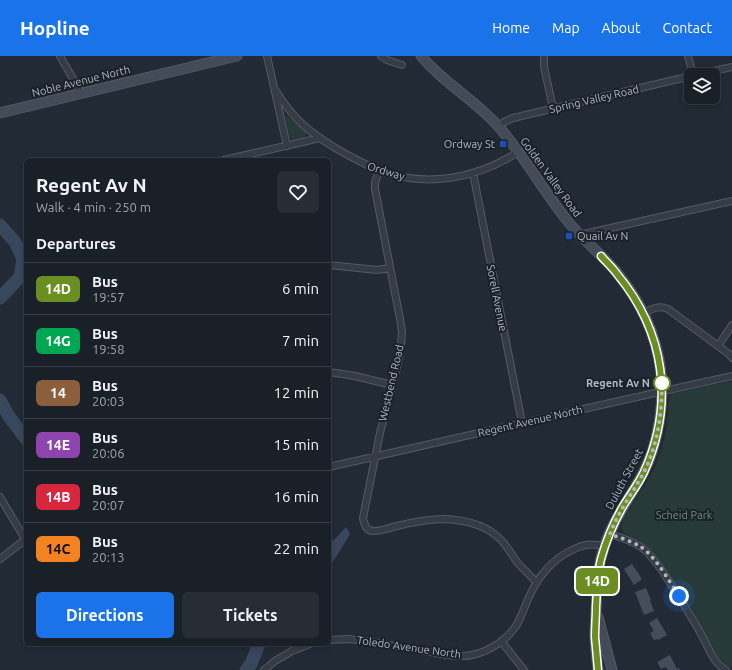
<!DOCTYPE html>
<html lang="en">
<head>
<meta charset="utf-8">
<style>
  :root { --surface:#1a2028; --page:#272d34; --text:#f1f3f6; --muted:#9fa3a8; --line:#383e45; --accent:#1a73e8 }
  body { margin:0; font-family:Ubuntu,sans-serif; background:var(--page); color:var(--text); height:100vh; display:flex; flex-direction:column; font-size:15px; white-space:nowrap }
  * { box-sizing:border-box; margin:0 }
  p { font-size:13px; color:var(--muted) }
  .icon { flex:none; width:22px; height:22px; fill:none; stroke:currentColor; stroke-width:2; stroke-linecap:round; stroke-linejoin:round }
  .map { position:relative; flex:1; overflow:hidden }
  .details { position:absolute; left:24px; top:102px; width:307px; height:488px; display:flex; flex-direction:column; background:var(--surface); border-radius:6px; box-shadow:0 2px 6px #0003,0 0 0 1px var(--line) }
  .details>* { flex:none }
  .badge { padding:0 8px; border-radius:6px; font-size:14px; line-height:26px }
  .controls { position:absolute; left:684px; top:12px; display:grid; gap:8px }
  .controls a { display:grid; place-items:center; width:36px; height:36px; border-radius:6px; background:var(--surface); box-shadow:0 2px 6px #0003,0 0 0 1px var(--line); font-size:20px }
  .you { position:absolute; width:20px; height:20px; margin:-10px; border:3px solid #fff; border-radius:50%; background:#1a73e8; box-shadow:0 0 0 6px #1a73e833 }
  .map>.badge { position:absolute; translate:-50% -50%; box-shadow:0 0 0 2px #fff }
  h2 { padding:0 12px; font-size:15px; line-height:36px }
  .round { display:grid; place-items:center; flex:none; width:42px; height:42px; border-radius:6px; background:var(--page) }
  .headline { display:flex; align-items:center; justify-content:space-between; height:68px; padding:0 12px }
  h1 { font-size:19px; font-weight:600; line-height:30px }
  .action { display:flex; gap:8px; margin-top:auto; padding:8px 12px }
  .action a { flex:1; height:46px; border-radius:6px; background:var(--accent); color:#fff; font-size:16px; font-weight:600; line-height:46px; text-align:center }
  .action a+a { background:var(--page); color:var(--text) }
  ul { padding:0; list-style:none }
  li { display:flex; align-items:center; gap:12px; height:52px; padding:0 12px; border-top:1px solid var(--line) }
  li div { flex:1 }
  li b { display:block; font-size:15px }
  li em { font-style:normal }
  li .badge { min-width:44px; font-weight:700; text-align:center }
  header { display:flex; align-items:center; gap:24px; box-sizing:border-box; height:56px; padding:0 20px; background:var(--accent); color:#fff }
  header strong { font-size:19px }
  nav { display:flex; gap:22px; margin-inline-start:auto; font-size:14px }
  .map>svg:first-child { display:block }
</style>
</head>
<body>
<header>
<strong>Hopline</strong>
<nav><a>Home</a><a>Map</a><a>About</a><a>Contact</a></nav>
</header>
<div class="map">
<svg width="732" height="614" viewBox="0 0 732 614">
  <rect width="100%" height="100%" fill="#222a35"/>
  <path fill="#28393a" d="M286,60H288L306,77L305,81L293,84L290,82L285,61Z
    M732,325V612L726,609L717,601L693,554L653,496L638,484L624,477L621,473L623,463L648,424L655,411L662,392L667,370L669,344L671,338Z"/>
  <path fill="#39475d" d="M346,471L350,478L336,501L329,510V485L334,484Z"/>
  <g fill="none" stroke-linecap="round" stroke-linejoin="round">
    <path stroke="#39475d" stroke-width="13" d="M0,169L15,186L23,203L20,221L0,242
      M0,344L8,359L26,383
      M246,614L251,608L259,588"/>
  </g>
  <path fill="#444d59" d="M632,508L642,523L634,529L624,513Z
    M646,532L651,544L650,545L654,555L644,559L635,536Z
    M657,562L667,579L658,584L657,583L654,584L650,577L654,575L649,567Z
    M670,599L677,613L679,612L680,614H668L666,611L661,613L657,606Z"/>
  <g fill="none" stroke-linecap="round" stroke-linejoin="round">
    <defs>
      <path id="street" d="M60,0L81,37
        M267,0L287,90
        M381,0L387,4L402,9
        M544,0V11L553,52
        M688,0L693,19
        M696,19L732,11
        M276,35C294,64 309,76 337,93C351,101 364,108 378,114C425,132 477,123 518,96
        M498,70L506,65L513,62L691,20
        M224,104L320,82
        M379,114L375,127V133L400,263L402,276L401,290L399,303L380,377L363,462C364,468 366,475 373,475C378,476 392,471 397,470C413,466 429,463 445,463C465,464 487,469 501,484C507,490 512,499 517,506C523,513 530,519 536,526
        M473,117L522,367
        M579,179L732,145
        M329,209L377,214L390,212
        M643,257C652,253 658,249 668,253L729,298L732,302
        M718,290L732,269
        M329,316L355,320L392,329
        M329,411L610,347L732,320
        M0,441L25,483
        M610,478C620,481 632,485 641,491C651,498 658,509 665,519C678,539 691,559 702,580C709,592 713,607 726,614
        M0,503L26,483
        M329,584L348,583L367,585L447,599C451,599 455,600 459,600C480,601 504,588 516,570C522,560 525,549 530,539C538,521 552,504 570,495C585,488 589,487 605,490
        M501,585L524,614
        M264,614L275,605L292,595L310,588"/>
      <path id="secondary" d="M421,0C427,7 434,14 441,20C460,37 481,51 498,70C523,98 542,133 566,163C581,183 602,198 618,218C660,270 672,329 653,393C645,420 627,442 615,466C604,486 598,509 597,531C596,539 597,546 596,553C596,561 595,570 595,578C595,590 597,602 598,614
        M0,57L237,0
        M598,561L612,614"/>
    </defs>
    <use href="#street" stroke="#535a63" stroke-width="8"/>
    <use href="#secondary" stroke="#535a63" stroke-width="11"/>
    <use href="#street" stroke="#353c45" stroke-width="6"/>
    <use href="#secondary" stroke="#444b58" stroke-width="9"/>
  </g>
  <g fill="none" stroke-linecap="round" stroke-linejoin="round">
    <defs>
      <path id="line" d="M598,614C597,603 596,592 595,581C595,571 596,561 596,551C597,535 597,518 601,503C606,485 613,468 622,452C629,440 638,429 644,416C675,347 665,276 617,218C612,211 606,206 601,200"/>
    </defs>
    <use href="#line" stroke="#fff" stroke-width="9"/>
    <use href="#line" stroke="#6b8e23" stroke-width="6"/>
    <path stroke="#b0b7c2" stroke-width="4" stroke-dasharray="0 7.2" d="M662,327V325C662,357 658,389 643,418C632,438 618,456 610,478C620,482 632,485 641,491C656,501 669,525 679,540"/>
  </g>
  <g fill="#1a4fb4" stroke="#1b212a" stroke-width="1.5">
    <rect x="499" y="84" width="8" height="8" rx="2"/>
    <rect x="565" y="176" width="8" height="8" rx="2"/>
  </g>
  <circle fill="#fff" stroke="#6b8e23" stroke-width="2" cx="662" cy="327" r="8"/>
  <g text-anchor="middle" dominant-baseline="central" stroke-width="4" stroke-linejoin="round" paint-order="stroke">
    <g font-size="11" fill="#b0b7c2" stroke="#1b212a">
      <text transform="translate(81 25) rotate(-14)">Noble Avenue North</text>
      <text transform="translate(594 43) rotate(-13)">Spring Valley Road</text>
      <text transform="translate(386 115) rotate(17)">Ordway</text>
      <text transform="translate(551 121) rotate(54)">Golden Valley Road</text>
      <text transform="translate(497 242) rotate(79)">Sorell Avenue</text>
      <text transform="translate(391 327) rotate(-77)">Westbend Road</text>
      <text transform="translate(530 365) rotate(-13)">Regent Avenue North</text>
      <text transform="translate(624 423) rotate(-62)">Duluth Street</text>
      <text transform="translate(409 591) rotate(8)">Toledo Avenue North</text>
    </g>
    <g font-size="11" fill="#b0b7c2" stroke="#1b212a" text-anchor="end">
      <text x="495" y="88">Ordway St</text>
      <text x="577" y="180" text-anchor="start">Quail Av N</text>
    </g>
    <g font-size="11" font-weight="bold" fill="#b0b7c2" stroke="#1b212a" text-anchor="end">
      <text x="650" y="327">Regent Av N</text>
    </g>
    <g font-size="11" fill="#6a9073" stroke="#1b212a">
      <text x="684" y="459">Scheid Park</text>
    </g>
  </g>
</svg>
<div class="controls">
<a><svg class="icon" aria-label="layers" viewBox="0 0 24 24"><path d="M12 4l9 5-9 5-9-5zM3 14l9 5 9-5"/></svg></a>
</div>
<div class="you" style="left:679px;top:540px"></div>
<b class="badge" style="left:597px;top:525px;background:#6b8e23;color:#fff">14D</b>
<section class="details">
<div class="headline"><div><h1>Regent Av N</h1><p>Walk · 4 min · 250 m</p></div><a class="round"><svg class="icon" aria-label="heart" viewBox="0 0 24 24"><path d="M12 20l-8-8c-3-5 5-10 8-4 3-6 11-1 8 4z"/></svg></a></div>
<h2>Departures</h2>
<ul>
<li><span class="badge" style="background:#6b8e23;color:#fff">14D</span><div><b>Bus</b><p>19:57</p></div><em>6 min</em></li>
<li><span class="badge" style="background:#00a651;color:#fff">14G</span><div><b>Bus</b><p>19:58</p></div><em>7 min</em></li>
<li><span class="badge" style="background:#8b5e3c;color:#fff">14</span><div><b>Bus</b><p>20:03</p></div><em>12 min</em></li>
<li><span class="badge" style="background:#8e44ad;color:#fff">14E</span><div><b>Bus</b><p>20:06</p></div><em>15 min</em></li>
<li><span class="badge" style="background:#d7263d;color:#fff">14B</span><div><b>Bus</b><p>20:07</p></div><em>16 min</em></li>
<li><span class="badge" style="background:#f58220;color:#111">14C</span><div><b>Bus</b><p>20:13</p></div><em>22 min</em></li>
</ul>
<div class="action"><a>Directions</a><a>Tickets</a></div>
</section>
</div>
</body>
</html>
